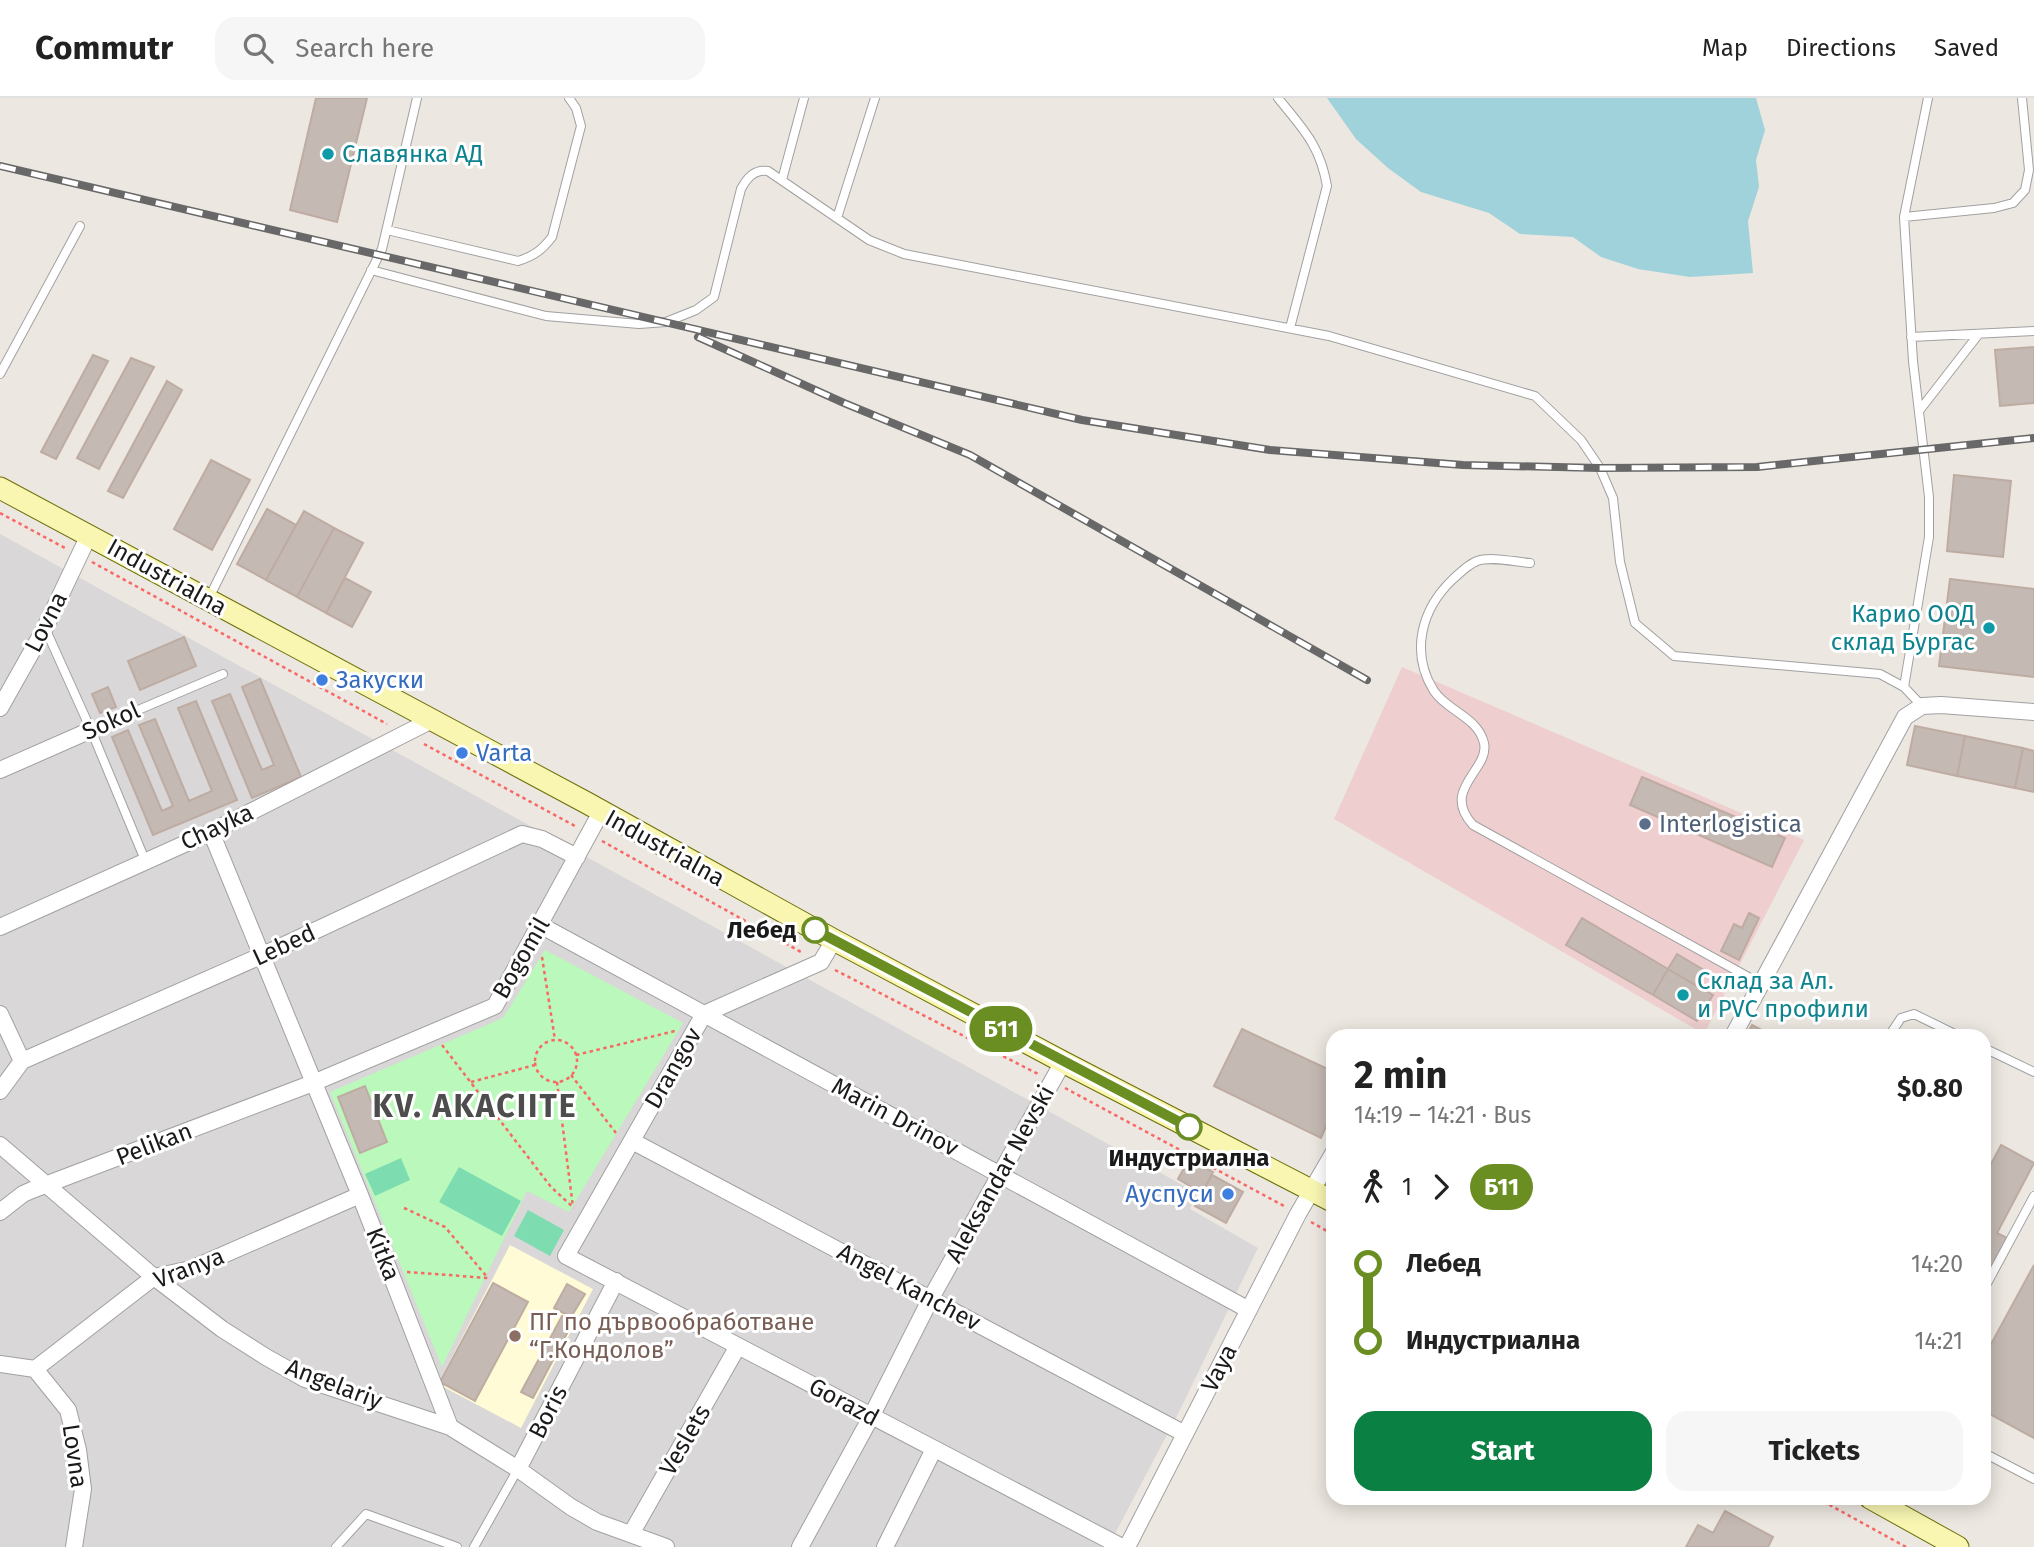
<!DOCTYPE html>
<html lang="en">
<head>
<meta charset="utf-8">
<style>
  :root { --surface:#fff; --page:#f6f6f6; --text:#222; --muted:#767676; --line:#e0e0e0; --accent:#0b8043 }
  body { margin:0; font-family:"Fira Sans",sans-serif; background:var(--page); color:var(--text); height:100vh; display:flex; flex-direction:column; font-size:26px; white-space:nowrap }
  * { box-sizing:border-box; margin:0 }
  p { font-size:23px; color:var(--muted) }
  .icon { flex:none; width:38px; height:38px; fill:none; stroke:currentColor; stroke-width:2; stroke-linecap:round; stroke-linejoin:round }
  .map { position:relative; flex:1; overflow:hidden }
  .drawer { position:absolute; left:1326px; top:931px; width:665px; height:476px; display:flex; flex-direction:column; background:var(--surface); border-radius:21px; box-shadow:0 4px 18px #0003 }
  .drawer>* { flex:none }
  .badge { padding:0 14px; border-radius:23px; font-size:24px; line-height:46px }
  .map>.badge { position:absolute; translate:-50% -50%; box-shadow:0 0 0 4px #fff }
  .legs { display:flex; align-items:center; gap:10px; height:77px; padding:0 28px; font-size:23px }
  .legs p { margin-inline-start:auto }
  .head { display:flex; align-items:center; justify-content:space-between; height:119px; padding:0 28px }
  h1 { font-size:38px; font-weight:700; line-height:52px }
  .primary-button { display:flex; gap:14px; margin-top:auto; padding:14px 28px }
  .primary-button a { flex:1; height:80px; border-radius:21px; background:var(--accent); color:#fff; font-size:28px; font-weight:700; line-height:80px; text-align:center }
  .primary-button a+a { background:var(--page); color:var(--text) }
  ul { padding:0 28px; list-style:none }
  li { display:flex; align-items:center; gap:24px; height:77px; font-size:26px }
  li i { display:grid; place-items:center; width:10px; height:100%; margin:0 9px; background:currentColor }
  li i::after { content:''; width:18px; height:18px; margin:-9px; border:5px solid; border-radius:50%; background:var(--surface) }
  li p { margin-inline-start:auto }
  li:first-child i { background:linear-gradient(#0000 50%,currentColor 0) }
  li:last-child i { background:linear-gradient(currentColor 50%,#0000 0) }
  header { display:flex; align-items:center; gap:42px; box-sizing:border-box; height:98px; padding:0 35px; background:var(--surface); border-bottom:2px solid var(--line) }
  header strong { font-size:33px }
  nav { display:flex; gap:38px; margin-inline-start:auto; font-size:24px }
  .search { width:490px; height:63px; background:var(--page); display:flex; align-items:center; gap:18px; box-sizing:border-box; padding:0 24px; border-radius:21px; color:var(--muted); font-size:26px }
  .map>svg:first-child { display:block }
</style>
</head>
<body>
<header>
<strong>Commutr</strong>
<div class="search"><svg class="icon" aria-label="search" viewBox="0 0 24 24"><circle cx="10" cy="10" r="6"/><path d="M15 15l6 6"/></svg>Search here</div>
<nav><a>Map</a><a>Directions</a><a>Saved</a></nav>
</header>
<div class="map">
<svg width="2034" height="1449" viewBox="0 0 2034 1449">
  <rect width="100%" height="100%" fill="#ece7e0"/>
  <path fill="#d9d7d7" d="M0,436L1197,1095L1190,1111L1258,1150L1180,1312L1108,1449H0Z"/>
  <path fill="#eececf" d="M1402,569L1804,742L1704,936L1334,721Z"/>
  <path fill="#fffbd6" d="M510,1147L593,1191L521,1330L438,1286Z"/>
  <path fill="#bbf8bb" d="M545,852L683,925L569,1114L527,1093L442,1269L330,994L503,920Z"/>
  <path fill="#7ddcb0" d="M401,1060L410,1082L375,1098L365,1076Z
    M459,1069L521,1103L502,1138L439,1104Z
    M528,1112L564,1132L550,1158L514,1138Z"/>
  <path fill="#9fd2da" d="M1327,0H1756L1765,32L1756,62L1759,89L1748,123L1753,175L1690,179L1638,171L1601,159L1573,139L1520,136L1489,115L1421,94L1388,70L1356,41Z"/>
  <path fill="#c4b9b3" stroke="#beaca2" stroke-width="2" d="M316,0H367L337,124L290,112Z
    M2034,249V305L2000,308L1995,252Z
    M93,257L108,263L56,361L41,354Z
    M131,260L154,269L99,371L77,360Z
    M167,283L182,292L123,400L108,393Z
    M211,362L250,382L212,452L174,431Z
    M1954,377L2011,383L2003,459L1947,453Z
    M267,411L296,427L266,482L237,466Z
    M304,413L334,430L297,499L266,482Z
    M334,430L363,445L326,515L297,499Z
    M345,480L371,494L352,529L326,515Z
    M1950,481L2034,491V579L1939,568Z
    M184,539L196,568L140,592L128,563Z
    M260,581L301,679L252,700L212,603L230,596L262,672L274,667L242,589Z
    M108,589L116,609L100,615L92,596Z
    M196,603L237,702L153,737L112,639L128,632L162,713L173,708L139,627L155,621L189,703L212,693L178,610Z
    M1915,628L1965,638L1957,678L1907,667Z
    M1965,638L2023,650L2015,690L1957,678Z
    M2023,650L2034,653V694L2015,690Z
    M1642,679L1785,740L1772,769L1630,707Z
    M1749,815L1759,820L1739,862L1721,853L1734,826L1742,830Z
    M1582,820L1668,871L1653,897L1566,847Z
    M1677,856L1704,872L1695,887L1668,871Z
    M1668,871L1713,897L1697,923L1653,897Z
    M1752,927L1773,938H1746Z
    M1242,931L1334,974V1010L1321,1040L1214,988Z
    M365,988L387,1044L360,1055L338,999Z
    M2001,1047L2034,1065L1997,1135L2007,1140L1984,1184V1065L1990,1068Z
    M1189,1061L1213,1074L1202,1095L1178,1081Z
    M1212,1077L1243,1094L1226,1125L1195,1108Z
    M2034,1167V1340L1984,1313V1259Z
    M493,1185L528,1204L475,1303L440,1284Z
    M567,1186L585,1196L571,1219L554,1210Z
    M562,1218L573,1224L533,1300L521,1294Z
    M1725,1413L1773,1439L1768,1449H1686L1698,1427L1713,1435Z"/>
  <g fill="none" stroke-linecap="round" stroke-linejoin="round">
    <defs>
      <path id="service" d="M1278,0C1303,31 1320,47 1327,88L1290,230
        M782,82L804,0
        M1904,119L1994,110L2013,105L2025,92L2029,72L2022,0
        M837,120L875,0
        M387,132L518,163C534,158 542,152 552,139L581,28L576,10L569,0
        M371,172L546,218L639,226L666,224L696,212L714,199L741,91C747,80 754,71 768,73L869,142L904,156L1329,238L1535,298L1581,342L1600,370L1613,400L1620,464L1635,525L1674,558L1880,576L1904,589L1922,608
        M1911,239L2034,233
        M0,276L80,128
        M1919,313L1978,237
        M1530,465C1515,464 1491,458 1477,463C1467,467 1460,475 1452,482C1421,512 1410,555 1434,593C1447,613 1478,619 1484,645C1490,672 1440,691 1473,727L1761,886
        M208,502L382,151L417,0
        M45,530L91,632L145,762
        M1904,589L1929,439V399L1913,263L1904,119L1928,0
        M91,632L223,576
        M1889,938L1901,920L1914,916L1959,938
        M1984,950L2034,974
        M1984,1191L2034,1098
        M1984,1355L2034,1381
        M336,1449L366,1416L457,1449
        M474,1449L518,1371"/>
      <path id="minor" d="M0,610L45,530L89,437
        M0,672L91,632
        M211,734L360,1097L450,1329
        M540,827L1249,1212
        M0,829L211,734L430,623
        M834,842L821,864L704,916L566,1158L1122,1449
        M0,916L22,963
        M1733,938L1905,619L1922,608L1941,607L2034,614
        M0,993L22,963L263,857L522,736L542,741L577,759
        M632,1043L1185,1336
        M0,1047L154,1179L222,1231L266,1259L305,1281L450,1329L518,1371L571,1409L597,1424L666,1449
        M0,1114L23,1096L32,1092L313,985L495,908L601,714
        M0,1266L35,1271L68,1312L78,1352L83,1391L74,1449
        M35,1271L154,1179L191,1171L360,1097
        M518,1371L616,1183
        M631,1436L738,1248
        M800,1449L871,1319L931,1200L1063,964
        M885,1449L934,1351
        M1127,1449L1298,1116L1334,1054"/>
      <path id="secondary" d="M0,390L587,705L834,842L1063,964L1334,1104
        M1870,1400L1958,1449"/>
    </defs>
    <use href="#service" stroke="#a1a1a1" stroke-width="10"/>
    <use href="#minor" stroke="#a1a1a1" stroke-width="18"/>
    <use href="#secondary" stroke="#6b6e05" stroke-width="23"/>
    <path stroke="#f86864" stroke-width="2.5" stroke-dasharray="3.5 3.5" stroke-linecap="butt" d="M0,415L65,450
      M92,464L387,626
      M424,646L575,728
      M602,743L801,854
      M542,859L555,942
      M835,872L1038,976
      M535 963a21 21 0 1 1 42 0a21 21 0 1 1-42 0Z
      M442,947L551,1089L574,1110
      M576,957L675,933
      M571,977L616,1035
      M471,984L535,967
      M557,984L573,1109
      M1065,990L1284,1108
      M404,1110L445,1129L488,1180
      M1311,1124L1334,1137
      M407,1174L488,1180
      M1817,1400L1906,1449"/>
    <use href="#service" stroke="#fff" stroke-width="8"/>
    <use href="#minor" stroke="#fff" stroke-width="16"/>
    <use href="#secondary" stroke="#f8f6b1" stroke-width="21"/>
    <defs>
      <path id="rail" d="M0,68L1082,322L1270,352L1463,367L1600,370L1757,369L2034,340
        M698,239L844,305L970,357L1367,582"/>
    </defs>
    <use href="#rail" stroke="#686868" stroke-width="8"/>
    <use href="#rail" stroke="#fff" stroke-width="5" stroke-dasharray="16" stroke-linecap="butt"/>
  </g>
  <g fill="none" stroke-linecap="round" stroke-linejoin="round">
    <defs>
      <path id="line-1" d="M815,832L1189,1029"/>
    </defs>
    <use href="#line-1" stroke="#fff" stroke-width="16"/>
    <use href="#line-1" stroke="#6b8e23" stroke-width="10"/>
  </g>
  <g fill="#0f9aa8" stroke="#fff" stroke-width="2.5">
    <circle cx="328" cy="56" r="7"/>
    <circle cx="1989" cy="530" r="7"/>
    <circle cx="1683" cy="897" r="7"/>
  </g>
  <g fill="#3f7fe0" stroke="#fff" stroke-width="2.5">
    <circle cx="322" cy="582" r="7"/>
    <circle cx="462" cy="655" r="7"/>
    <circle cx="1228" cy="1096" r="7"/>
  </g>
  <circle fill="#5c6f8a" stroke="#fff" stroke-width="2.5" cx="1645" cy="726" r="7"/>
  <g fill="#fff" stroke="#6b8e23" stroke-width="3.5">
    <circle cx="815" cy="832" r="12"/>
    <circle cx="1189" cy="1029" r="12"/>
  </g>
  <circle fill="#8d6e63" stroke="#fff" stroke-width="2.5" cx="515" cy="1238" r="7"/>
  <g text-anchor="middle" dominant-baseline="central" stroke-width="6" stroke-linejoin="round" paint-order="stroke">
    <g font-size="24" fill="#0d838f" stroke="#fff" text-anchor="start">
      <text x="342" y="56">Славянка АД</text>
      <text x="1975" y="516" text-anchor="end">Карио ООД<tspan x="1975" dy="28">склад Бургас</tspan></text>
      <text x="1697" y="883">Склад за Ал.<tspan x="1697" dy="28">и PVC профили</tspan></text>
    </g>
    <g font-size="24" fill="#1a1a1a" stroke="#fff">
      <text transform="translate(167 479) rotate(29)">Industrialna</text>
      <text transform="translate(46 524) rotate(-63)">Lovna</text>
      <text transform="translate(111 623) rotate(-24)">Sokol</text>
      <text transform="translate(217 729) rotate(-25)">Chayka</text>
      <text transform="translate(665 750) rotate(29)">Industrialna</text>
      <text transform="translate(284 847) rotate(-25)">Lebed</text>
      <text transform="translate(521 860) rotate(-60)">Bogomil</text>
      <text transform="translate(673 970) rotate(-60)">Drangov</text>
      <text transform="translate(895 1019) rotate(28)">Marin Drinov</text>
      <text transform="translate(154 1046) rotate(-21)">Pelikan</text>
      <text transform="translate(1000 1076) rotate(-61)">Aleksandar Nevski</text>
      <text transform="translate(383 1156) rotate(69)">Kitka</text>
      <text transform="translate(189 1170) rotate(-21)">Vranya</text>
      <text transform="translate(909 1189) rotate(28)">Angel Kanchev</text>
      <text transform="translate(1219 1270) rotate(-63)">Vaya</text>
      <text transform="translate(334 1286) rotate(21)">Angelariy</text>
      <text transform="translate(844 1304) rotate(28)">Gorazd</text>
      <text transform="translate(548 1314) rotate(-63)">Boris</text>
      <text transform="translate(685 1342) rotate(-60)">Veslets</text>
      <text transform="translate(75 1358) rotate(82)">Lovna</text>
    </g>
    <g font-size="24" fill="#366cbe" stroke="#fff" text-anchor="start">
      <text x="336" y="582">Закуски</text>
      <text x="476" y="655">Varta</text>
      <text x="1214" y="1096" text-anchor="end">Ауспуси</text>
    </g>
    <g font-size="24" fill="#4e5e75" stroke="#fff" text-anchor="start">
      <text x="1659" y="726">Interlogistica</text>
    </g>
    <g font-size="24" font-weight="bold" fill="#1a1a1a" stroke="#fff" text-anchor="end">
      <text x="796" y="832">Лебед</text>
      <text x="1189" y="1060" text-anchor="middle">Индустриална</text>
    </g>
    <g font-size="24" fill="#785e54" stroke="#fff" text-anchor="start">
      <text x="529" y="1224">ПГ по дървообработване<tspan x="529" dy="28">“Г.Кондолов”</tspan></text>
    </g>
    <g font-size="32" font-weight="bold" letter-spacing="2" fill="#4d4d4d" stroke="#fff">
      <text x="475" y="1008">KV. AKACIITE</text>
    </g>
  </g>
</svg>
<b class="badge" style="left:1001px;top:931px;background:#6b8e23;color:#fff">Б11</b>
<section class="drawer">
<div class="head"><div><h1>2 min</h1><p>14:19 – 14:21 · Bus</p></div><b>$0.80</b></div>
<div class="legs"><svg class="icon" aria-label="walk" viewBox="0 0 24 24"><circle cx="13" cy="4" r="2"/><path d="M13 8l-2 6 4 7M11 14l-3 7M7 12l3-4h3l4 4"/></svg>1<svg class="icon" aria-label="forward" viewBox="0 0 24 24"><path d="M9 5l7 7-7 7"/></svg><b class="badge" style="background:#6b8e23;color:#fff">Б11</b></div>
<ul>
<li><i style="color:#6b8e23"></i><b>Лебед</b><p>14:20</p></li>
<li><i style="color:#6b8e23"></i><b>Индустриална</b><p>14:21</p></li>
</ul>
<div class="primary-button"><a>Start</a><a>Tickets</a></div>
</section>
</div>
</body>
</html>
